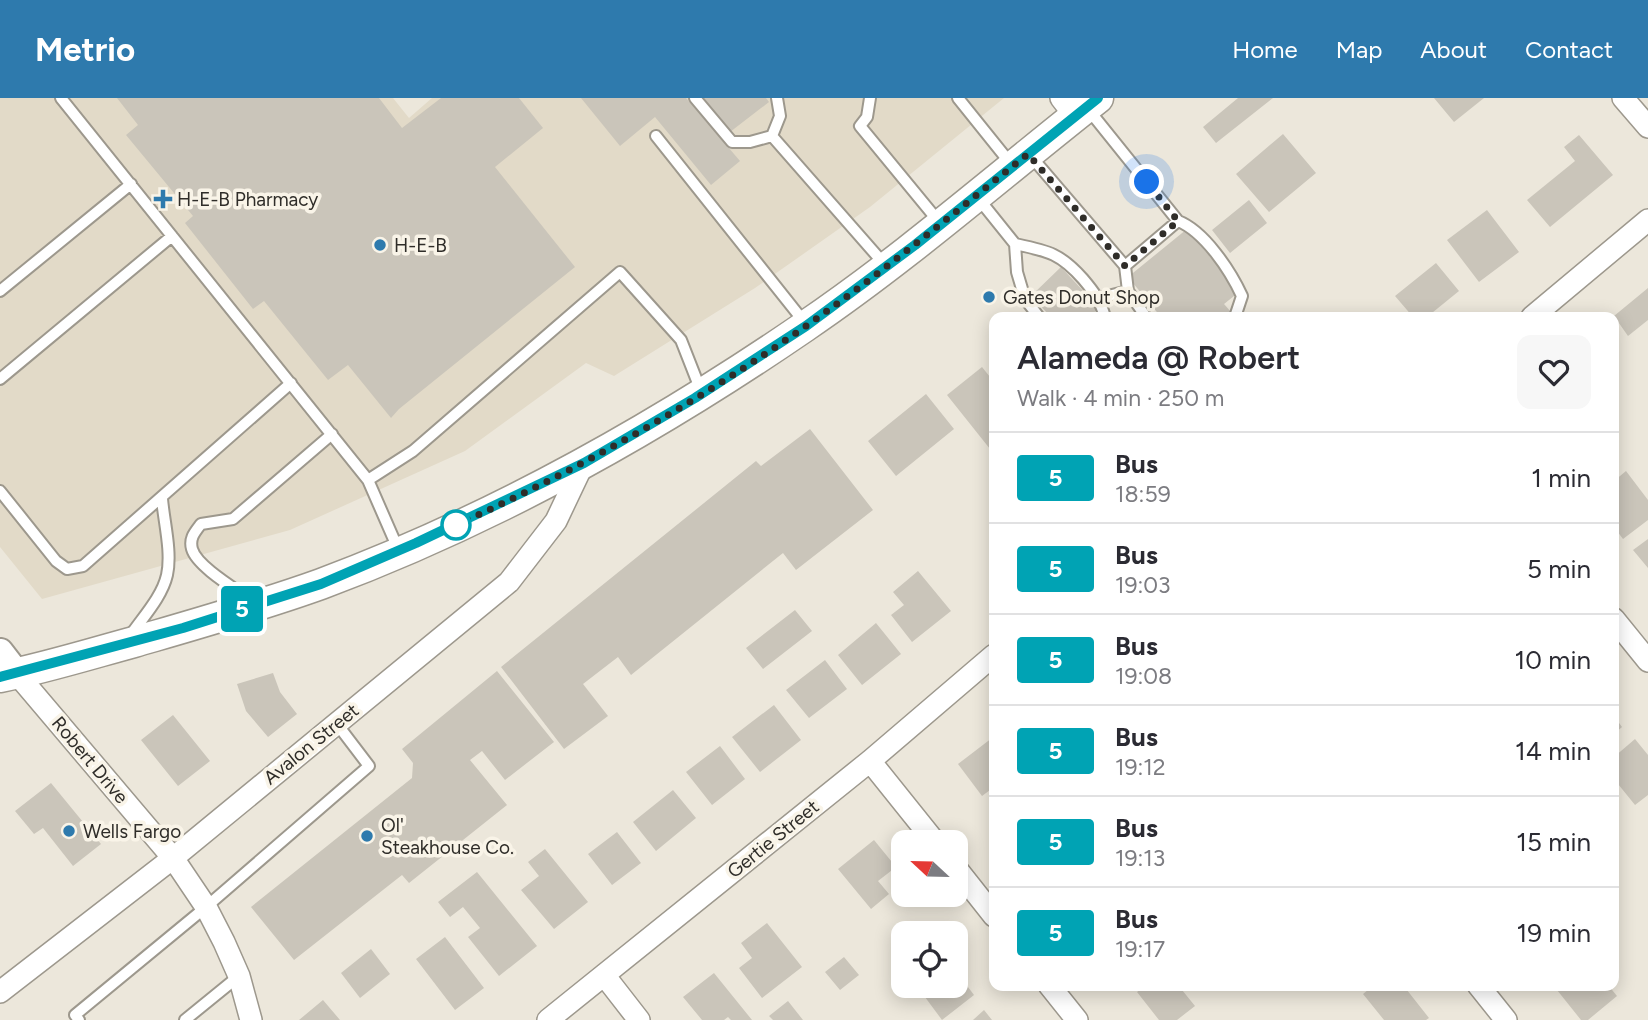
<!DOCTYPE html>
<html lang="en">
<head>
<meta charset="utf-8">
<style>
  :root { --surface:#fff; --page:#f7f7f7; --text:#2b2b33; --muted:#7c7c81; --line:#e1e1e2; --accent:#2e7aad }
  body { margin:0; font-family:Figtree,sans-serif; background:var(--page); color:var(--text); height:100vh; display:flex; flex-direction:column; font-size:26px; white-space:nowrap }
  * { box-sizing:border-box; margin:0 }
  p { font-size:23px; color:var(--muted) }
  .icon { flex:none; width:38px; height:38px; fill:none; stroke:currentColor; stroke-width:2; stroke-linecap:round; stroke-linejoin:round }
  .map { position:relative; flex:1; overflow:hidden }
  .drawer { position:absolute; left:989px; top:214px; width:630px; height:679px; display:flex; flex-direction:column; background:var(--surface); border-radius:14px; box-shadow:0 4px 18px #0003 }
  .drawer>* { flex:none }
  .badge { padding:0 14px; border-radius:5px; font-size:24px; line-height:46px }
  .needle { width:46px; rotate:292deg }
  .tools { position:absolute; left:891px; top:732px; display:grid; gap:14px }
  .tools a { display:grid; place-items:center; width:77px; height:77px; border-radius:14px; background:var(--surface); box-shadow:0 4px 18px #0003; font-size:35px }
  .you { position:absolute; width:35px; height:35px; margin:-18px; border:5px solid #fff; border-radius:50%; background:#1a73e8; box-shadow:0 0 0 10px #1a73e833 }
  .map>.badge { position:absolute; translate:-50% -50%; box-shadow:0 0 0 4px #fff }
  .round { display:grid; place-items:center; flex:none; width:74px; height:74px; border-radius:14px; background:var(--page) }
  .headline { display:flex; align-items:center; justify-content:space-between; height:119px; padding:0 28px }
  h1 { font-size:33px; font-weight:600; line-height:52px }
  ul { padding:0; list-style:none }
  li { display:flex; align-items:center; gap:21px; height:91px; padding:0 28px; border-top:2px solid var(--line) }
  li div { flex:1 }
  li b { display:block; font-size:26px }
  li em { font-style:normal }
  li .badge { min-width:77px; font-weight:700; text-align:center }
  header { display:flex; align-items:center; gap:42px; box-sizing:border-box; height:98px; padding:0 35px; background:var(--accent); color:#fff }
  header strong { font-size:33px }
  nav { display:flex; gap:38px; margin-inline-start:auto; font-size:24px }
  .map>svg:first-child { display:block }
</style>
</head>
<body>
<header>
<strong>Metrio</strong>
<nav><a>Home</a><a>Map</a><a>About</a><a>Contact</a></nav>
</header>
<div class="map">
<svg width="1648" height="922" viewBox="0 0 1648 922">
  <rect width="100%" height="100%" fill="#ece7db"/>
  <path fill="#e2dac8" d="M0,0H393L409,20L432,0H1004L870,109L755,190L614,278L586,265L465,353L290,432L42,501L0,449Z"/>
  <path fill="#cac5ba" d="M117,0H379L402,30L441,0H519L543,30L495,69L575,169L399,311L391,320L348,267L328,282L264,203L253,211L185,125L193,118L126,37L138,27Z
    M581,0H686L740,63L711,87L655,19L620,48Z
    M704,0H766L769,4L730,34Z
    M1238,0H1273L1216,45L1203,29Z
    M1434,0H1484L1454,24Z
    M1283,36L1316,75L1269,114L1236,76Z
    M1579,37L1613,77L1550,129L1527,102L1575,63L1564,49Z
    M1249,102L1267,125L1230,155L1212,132Z
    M1487,112L1519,154L1479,184L1447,142Z
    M1187,131L1239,194L1224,206L1231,214L1226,219H1161L1128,179Z
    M1436,165L1459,193L1427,219H1413L1395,198Z
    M1061,169L1099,210L1089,219H1051L1031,198Z
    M1648,190V222L1628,238L1614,218Z
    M982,269L994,284V356L947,297Z
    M926,296L954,331L896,378L868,343Z
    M810,331L873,412L796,472L783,455L631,577L618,559L583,586L608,618L564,651L501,569L756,363L761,368Z
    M1626,373L1648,402V422L1623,441L1614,429V383Z
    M1648,441V470L1633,452Z
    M918,473L951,513L912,544L891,517L904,507L893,494Z
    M795,512L812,533L763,571L746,550Z
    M876,525L901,556L862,587L838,557Z
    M825,562L847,591L809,620L786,592Z
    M497,573L554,644L505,682L482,653L470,662L507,707L409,785L402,777L294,862L251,809L412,680L413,665L402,651Z
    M273,575L280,594L297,616L268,639L246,613L237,586Z
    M774,607L801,642L760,674L732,639Z
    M173,617L210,663L178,688L141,642Z
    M1614,618L1622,629L1614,636Z
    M992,640L994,689L982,698L958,666Z
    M1635,641L1648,657V697L1635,707L1614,681V659Z
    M720,648L745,681L712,707L686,674Z
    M51,685L101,746L73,768L43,730L34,736L15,713Z
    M673,692L696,720L656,753L633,724Z
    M617,734L641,765L612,787L588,756Z
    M874,742L896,769L878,783L889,796L871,811L838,771Z
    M545,751L588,804L554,831L521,792L539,778L528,764Z
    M477,774L537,848L499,878L468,839L480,830L463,809L450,819L438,804Z
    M767,825L802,869L762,900L739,870L752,860L741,845Z
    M445,839L484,890L455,912L416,861Z
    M371,851L390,876L360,900L341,875Z
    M844,859L859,877L840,892L825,874Z
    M956,873L974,897L942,922L919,891L924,887H956Z
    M714,875L752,922H731L728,919L724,922H702L683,899Z
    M1146,887H1178L1195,908L1177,922H1159L1137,894Z
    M1374,887H1403L1429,920L1426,922H1384L1363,896Z
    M1553,887H1608L1617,898L1588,922H1581Z
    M323,902L340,922H299Z
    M788,903L803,922H773L769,918Z
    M984,912L992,922H973Z"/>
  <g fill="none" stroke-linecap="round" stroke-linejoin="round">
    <defs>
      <path id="service" d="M61,0L368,382L399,453
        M695,0L732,44H750L772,38
        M870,0L867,19L860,28L939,124
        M958,0L1011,66
        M1088,11L1178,123C1204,133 1230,172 1242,198L1235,219
        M656,38L805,225
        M772,38L886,168
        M772,38L780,18L777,0
        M1029,56L1125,168L1128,193L1146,219
        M978,100L1015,146L1017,174L1025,201L1039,219
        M1015,146C1048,153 1060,155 1083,181C1094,194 1100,202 1105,219
        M1125,168L1178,123
        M0,193L131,86
        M1100,200L1128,193
        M0,281L172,138
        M368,382L413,353L620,174L681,242L701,293
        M0,393L56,463L67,471L83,468L291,285
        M255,505C239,493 197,469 192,451C189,440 195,434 201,426L233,421L332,336
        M130,538C143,519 162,499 167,477C172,454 164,424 162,401
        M79,922L75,917L206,809L369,668L337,626
        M185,922L239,878"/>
      <path id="minor" d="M1061,0L1075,18
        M1623,0L1648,29
        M1532,219L1648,122
        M1614,521L1648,563
        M17,576L173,760L206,809L224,844L239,878L251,922
        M870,663L935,744
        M956,770L994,818
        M604,877L639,922
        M1049,887L1077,922
        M1478,887L1506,922
        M0,894L173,760L509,484L556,423L584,364
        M548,922L870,663L994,557"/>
      <path id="tertiary" d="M0,554L17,576"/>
      <path id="secondary" d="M0,579C45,570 90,556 134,544C196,526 260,508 321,486C490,423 655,331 804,229C907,159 1000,77 1098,0"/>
    </defs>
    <use href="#service" stroke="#9d988d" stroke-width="14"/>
    <use href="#minor" stroke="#9d988d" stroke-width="24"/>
    <use href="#tertiary" stroke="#9d988d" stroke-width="30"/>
    <use href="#secondary" stroke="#9d988d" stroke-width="33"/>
    <use href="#service" stroke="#fff" stroke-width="10"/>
    <use href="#minor" stroke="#fff" stroke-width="21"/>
    <use href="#tertiary" stroke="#fff" stroke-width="26"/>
    <use href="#secondary" stroke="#fff" stroke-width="30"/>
  </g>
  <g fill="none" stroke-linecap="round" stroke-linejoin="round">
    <defs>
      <path id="line" d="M0,579L183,530L321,486L416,445L584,365L695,300L806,228L915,147L1098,0"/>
    </defs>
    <use href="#line" stroke="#fff" stroke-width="16"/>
    <use href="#line" stroke="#00a3b4" stroke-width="10"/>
    <path stroke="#2f2d29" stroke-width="7" stroke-dasharray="0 12.6" d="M456,427C578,372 696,305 806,228C883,174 955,114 1028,56L1125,168L1178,123L1147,84"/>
  </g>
  <g fill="#2e7aad" stroke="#f9f4e8" stroke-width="2.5">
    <path d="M159.5 90.5h7v7h7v7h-7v7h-7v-7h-7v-7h7z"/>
    <circle cx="380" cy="147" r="7"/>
    <circle cx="989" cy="199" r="7"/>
    <circle cx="69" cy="733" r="7"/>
    <circle cx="367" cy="738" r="7"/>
  </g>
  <circle fill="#fff" stroke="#00a3b4" stroke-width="3.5" cx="456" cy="427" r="14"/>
  <g text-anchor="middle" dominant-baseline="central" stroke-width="7" stroke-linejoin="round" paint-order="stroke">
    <g font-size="19" fill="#2f2d29" stroke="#f9f4e8" text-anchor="start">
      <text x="177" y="101">H-E-B Pharmacy</text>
      <text x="394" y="147">H-E-B</text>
      <text x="1003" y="199">Gates Donut Shop</text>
      <text x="381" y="727">Ol'<tspan x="381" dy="22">Steakhouse Co.</tspan></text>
      <text x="83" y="733">Wells Fargo</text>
    </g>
    <g font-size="19" fill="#2f2d29" stroke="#f9f4e8">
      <text transform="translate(311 646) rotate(-39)">Avalon Street</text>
      <text transform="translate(90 662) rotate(50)">Robert Drive</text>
      <text transform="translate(773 741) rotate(-39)">Gertie Street</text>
    </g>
  </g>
</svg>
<div class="tools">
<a><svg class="needle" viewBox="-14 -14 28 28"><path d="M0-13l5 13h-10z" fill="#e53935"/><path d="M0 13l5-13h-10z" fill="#7c7c81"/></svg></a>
<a><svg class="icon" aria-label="locate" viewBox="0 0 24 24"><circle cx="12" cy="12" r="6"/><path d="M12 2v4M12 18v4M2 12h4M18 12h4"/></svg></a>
</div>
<div class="you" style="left:1147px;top:84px"></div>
<b class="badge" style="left:242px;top:511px;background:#00a3b4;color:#fff">5</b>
<section class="drawer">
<div class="headline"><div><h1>Alameda @ Robert</h1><p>Walk · 4 min · 250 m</p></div><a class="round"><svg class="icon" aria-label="heart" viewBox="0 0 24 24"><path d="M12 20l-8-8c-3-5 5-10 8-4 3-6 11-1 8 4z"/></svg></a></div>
<ul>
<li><span class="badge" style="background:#00a3b4;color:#fff">5</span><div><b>Bus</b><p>18:59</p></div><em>1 min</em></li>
<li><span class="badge" style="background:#00a3b4;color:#fff">5</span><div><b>Bus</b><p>19:03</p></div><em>5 min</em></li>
<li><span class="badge" style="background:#00a3b4;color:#fff">5</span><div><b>Bus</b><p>19:08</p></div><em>10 min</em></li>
<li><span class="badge" style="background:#00a3b4;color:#fff">5</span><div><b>Bus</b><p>19:12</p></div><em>14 min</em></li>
<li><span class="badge" style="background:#00a3b4;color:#fff">5</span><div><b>Bus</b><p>19:13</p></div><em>15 min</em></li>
<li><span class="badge" style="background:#00a3b4;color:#fff">5</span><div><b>Bus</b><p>19:17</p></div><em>19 min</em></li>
</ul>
</section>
</div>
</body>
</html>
